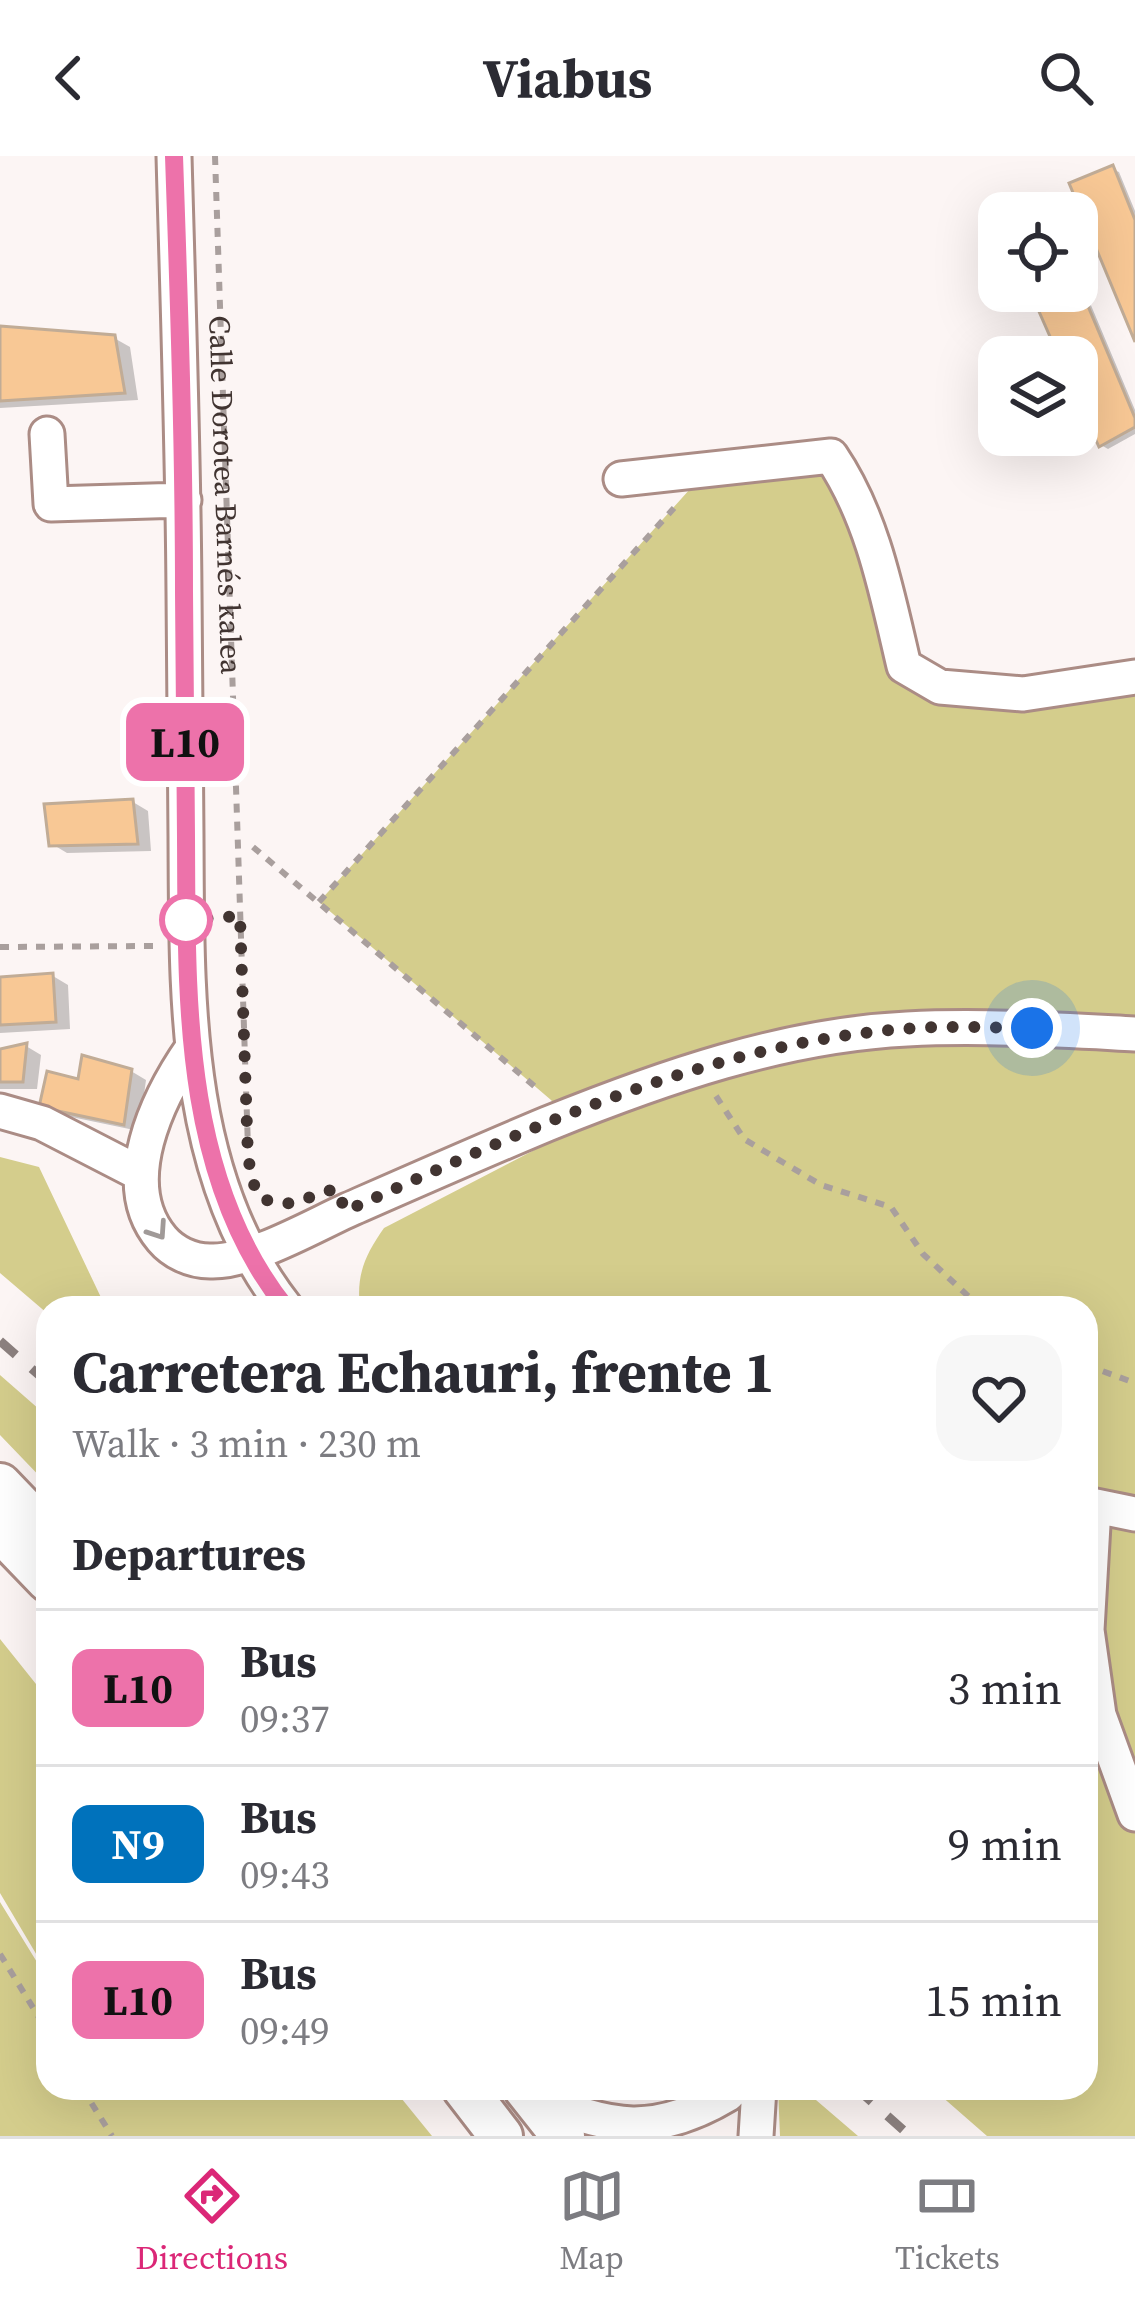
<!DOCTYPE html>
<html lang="en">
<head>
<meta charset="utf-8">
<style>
  :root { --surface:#fff; --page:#f7f7f7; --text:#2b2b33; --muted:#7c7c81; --line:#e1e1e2; --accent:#db2777 }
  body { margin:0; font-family:"Source Serif 4",serif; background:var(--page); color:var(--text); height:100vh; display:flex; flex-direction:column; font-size:45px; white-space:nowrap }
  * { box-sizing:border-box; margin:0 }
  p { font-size:39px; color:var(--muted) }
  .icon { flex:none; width:66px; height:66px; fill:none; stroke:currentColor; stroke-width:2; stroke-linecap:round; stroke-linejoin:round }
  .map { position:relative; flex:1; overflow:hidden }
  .side { position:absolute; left:36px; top:1140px; width:1062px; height:804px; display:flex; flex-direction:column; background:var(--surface); border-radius:36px; box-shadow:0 12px 48px #0002 }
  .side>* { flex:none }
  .badge { padding:0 24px; border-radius:18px; font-size:42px; line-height:78px }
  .fabs { position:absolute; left:978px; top:36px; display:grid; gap:24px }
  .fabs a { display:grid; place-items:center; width:120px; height:120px; border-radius:24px; background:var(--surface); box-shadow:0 12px 48px #0002; font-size:60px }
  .you { position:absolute; width:60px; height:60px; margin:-30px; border:9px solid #fff; border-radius:50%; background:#1a73e8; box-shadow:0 0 0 18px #1a73e833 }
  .map>.badge { position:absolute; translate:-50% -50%; box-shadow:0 0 0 6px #fff }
  h2 { padding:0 36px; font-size:45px; line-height:108px }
  .round { display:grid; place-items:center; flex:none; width:126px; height:126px; border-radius:36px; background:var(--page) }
  .summary { display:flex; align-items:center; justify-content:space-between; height:204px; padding:0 36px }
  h1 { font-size:57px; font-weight:700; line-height:90px }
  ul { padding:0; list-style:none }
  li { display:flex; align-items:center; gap:36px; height:156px; padding:0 36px; border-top:3px solid var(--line) }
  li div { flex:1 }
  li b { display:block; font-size:45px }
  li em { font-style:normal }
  li .badge { min-width:132px; font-weight:700; text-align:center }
  header { display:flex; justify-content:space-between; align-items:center; height:156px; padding:0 36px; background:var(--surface); font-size:54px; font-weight:700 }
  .tab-bar { display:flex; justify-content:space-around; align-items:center; height:168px; border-top:3px solid var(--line); background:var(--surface); font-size:33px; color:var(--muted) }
  .tab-bar a { display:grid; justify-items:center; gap:6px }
  .tab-bar .active { color:var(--accent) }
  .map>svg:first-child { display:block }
</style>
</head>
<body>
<header><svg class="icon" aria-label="back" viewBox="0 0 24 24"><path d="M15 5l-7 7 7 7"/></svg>Viabus<svg class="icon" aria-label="search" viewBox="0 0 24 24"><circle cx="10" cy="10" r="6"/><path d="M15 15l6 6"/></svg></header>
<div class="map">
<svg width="1135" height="1980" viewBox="0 0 1135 1980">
  <rect width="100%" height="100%" fill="#fcf5f4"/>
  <path fill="#d4cd8c" d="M831,300L904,510L940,531L1135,521V1980H987L932,1932H1086V1152H360C356,1119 365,1099 384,1072L573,974L551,944L319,746L708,313Z
    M0,1001L39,1011L106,1152H48V1158L0,1117Z
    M0,1219L48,1261V1329L0,1279Z
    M0,1483L48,1543V1818L0,1737Z
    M0,1746L48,1824V1932H393L432,1980H0Z
    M778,1932H802L858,1980H780Z"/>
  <path fill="#0003" d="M1112,13L1119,16L1135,55V178Z
    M1043,49L1052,57H1008Z
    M1077,116L1135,254V278L1108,293L1101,289L1077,235V201H1062L1033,135H1077Z
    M0,173L114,182L130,191L138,244L0,252Z
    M133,646L148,655L151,695L67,697L52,688Z
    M53,820L68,829L70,873L0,877V824Z
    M26,890L41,899L37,933H0V896Z
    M131,915L146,924L139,975L57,958L42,950Z"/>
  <path fill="#f8c895" stroke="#c1ac96" stroke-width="3" d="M1113,9L1135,64V186L1069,27Z
    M1077,124L1135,262V271L1099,291L1077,242V201H1059L1030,135H1077Z
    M0,170L115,179L125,237L0,245Z
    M133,643L138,688L49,690L44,648Z
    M53,817L56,866L0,869V821Z
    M27,887L23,926H0V893Z
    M82,899L132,913L124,969L39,951L47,915L78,923Z"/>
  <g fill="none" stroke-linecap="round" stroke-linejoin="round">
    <defs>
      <path id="minor" d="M174,0C178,145 183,291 184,436C185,518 185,600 186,681C187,839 182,1021 286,1152
        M47,278L51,348L184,344
        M621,323L831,300C873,362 887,438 904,510L940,531L1023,538L1135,521
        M193,891C158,941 115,1028 162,1083C173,1096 191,1105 210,1105C248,1107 311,1071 346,1055C412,1026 480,996 547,968C661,922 783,879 907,873C983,869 1059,874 1135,878
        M0,955L42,967L141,1018
        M1086,1348L1135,1358
        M1094,1351L1087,1474L1099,1559L1135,1658
        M535,1940C609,1975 658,1980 728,1938
        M756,1980L759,1932"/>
      <path id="major" d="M0,1329L48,1379
        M0,1374L48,1424
        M464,1932L501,1980
        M525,1932L563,1980"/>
    </defs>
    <use href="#minor" stroke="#ab8c85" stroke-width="39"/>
    <use href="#major" stroke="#ab8c85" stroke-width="48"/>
    <g stroke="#a99f9d" stroke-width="6" stroke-dasharray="9 9" stroke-linecap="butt">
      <path id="s1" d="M215,0L248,992"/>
      <path d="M253,691L539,934"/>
      <path d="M319,746L674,352"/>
      <path d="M0,791L153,790"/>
      <path d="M716,940L744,983L821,1029L891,1051L923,1098L981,1152"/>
      <path d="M1086,1209L1135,1227"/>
      <path d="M0,1798L48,1876"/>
      <path d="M82,1932L112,1980"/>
    </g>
    <use href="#minor" stroke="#fff" stroke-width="33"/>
    <use href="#major" stroke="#fff" stroke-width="42"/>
    <path stroke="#8c817f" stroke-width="9" stroke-dasharray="21 21" stroke-linecap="butt" d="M0,1185L48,1227
      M856,1932L910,1980"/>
  </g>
  <defs><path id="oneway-chevron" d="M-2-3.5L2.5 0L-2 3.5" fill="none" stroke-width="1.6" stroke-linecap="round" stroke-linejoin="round" transform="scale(3)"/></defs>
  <use stroke="#a09a98" href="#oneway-chevron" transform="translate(158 1075) rotate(56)"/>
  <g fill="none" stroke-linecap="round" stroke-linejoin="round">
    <defs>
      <path id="line" d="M174,0C179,145 184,291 184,436C185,518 185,600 186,681C187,839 181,1021 286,1152"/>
    </defs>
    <use href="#line" stroke="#fff" stroke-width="27"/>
    <use href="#line" stroke="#ed72aa" stroke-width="18"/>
    <path stroke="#413431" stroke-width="12" stroke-dasharray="0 21.6" d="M186,764L240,760L248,1002L256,1037C283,1060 307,1039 336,1033L346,1055C522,975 708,888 903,873C945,869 989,872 1032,872"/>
  </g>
  <circle fill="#fff" stroke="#ed72aa" stroke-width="6" cx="186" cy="764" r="24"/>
  <g text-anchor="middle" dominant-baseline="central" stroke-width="9" stroke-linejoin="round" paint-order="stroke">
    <g font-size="30" fill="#413431" stroke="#fff">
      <text stroke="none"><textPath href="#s1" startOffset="339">Calle Dorotea Barnés kalea</textPath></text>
    </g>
  </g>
</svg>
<div class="fabs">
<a><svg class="icon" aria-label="locate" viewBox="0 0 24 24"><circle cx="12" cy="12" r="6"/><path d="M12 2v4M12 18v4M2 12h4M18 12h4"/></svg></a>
<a><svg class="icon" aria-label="layers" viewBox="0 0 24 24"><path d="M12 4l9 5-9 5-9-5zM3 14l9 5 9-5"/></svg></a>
</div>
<div class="you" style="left:1032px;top:872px"></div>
<b class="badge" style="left:185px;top:586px;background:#ed72aa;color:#111">L10</b>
<section class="side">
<div class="summary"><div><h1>Carretera Echauri, frente 1</h1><p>Walk · 3 min · 230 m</p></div><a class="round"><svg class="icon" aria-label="heart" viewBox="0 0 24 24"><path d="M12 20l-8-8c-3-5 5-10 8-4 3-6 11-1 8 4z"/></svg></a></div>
<h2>Departures</h2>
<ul>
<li><span class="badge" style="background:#ed72aa;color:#111">L10</span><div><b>Bus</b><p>09:37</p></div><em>3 min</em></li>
<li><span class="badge" style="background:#0072bc;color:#fff">N9</span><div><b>Bus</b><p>09:43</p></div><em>9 min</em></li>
<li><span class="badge" style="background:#ed72aa;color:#111">L10</span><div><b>Bus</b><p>09:49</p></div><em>15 min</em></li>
</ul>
</section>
</div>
<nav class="tab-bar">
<a class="active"><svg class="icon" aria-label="directions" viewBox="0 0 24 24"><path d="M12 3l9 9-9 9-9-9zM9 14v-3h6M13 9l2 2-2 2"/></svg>Directions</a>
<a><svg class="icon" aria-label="map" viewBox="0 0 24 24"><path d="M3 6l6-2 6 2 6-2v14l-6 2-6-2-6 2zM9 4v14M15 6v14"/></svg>Map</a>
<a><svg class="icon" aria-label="tickets" viewBox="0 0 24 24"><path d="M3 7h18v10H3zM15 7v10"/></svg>Tickets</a>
</nav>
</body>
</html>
